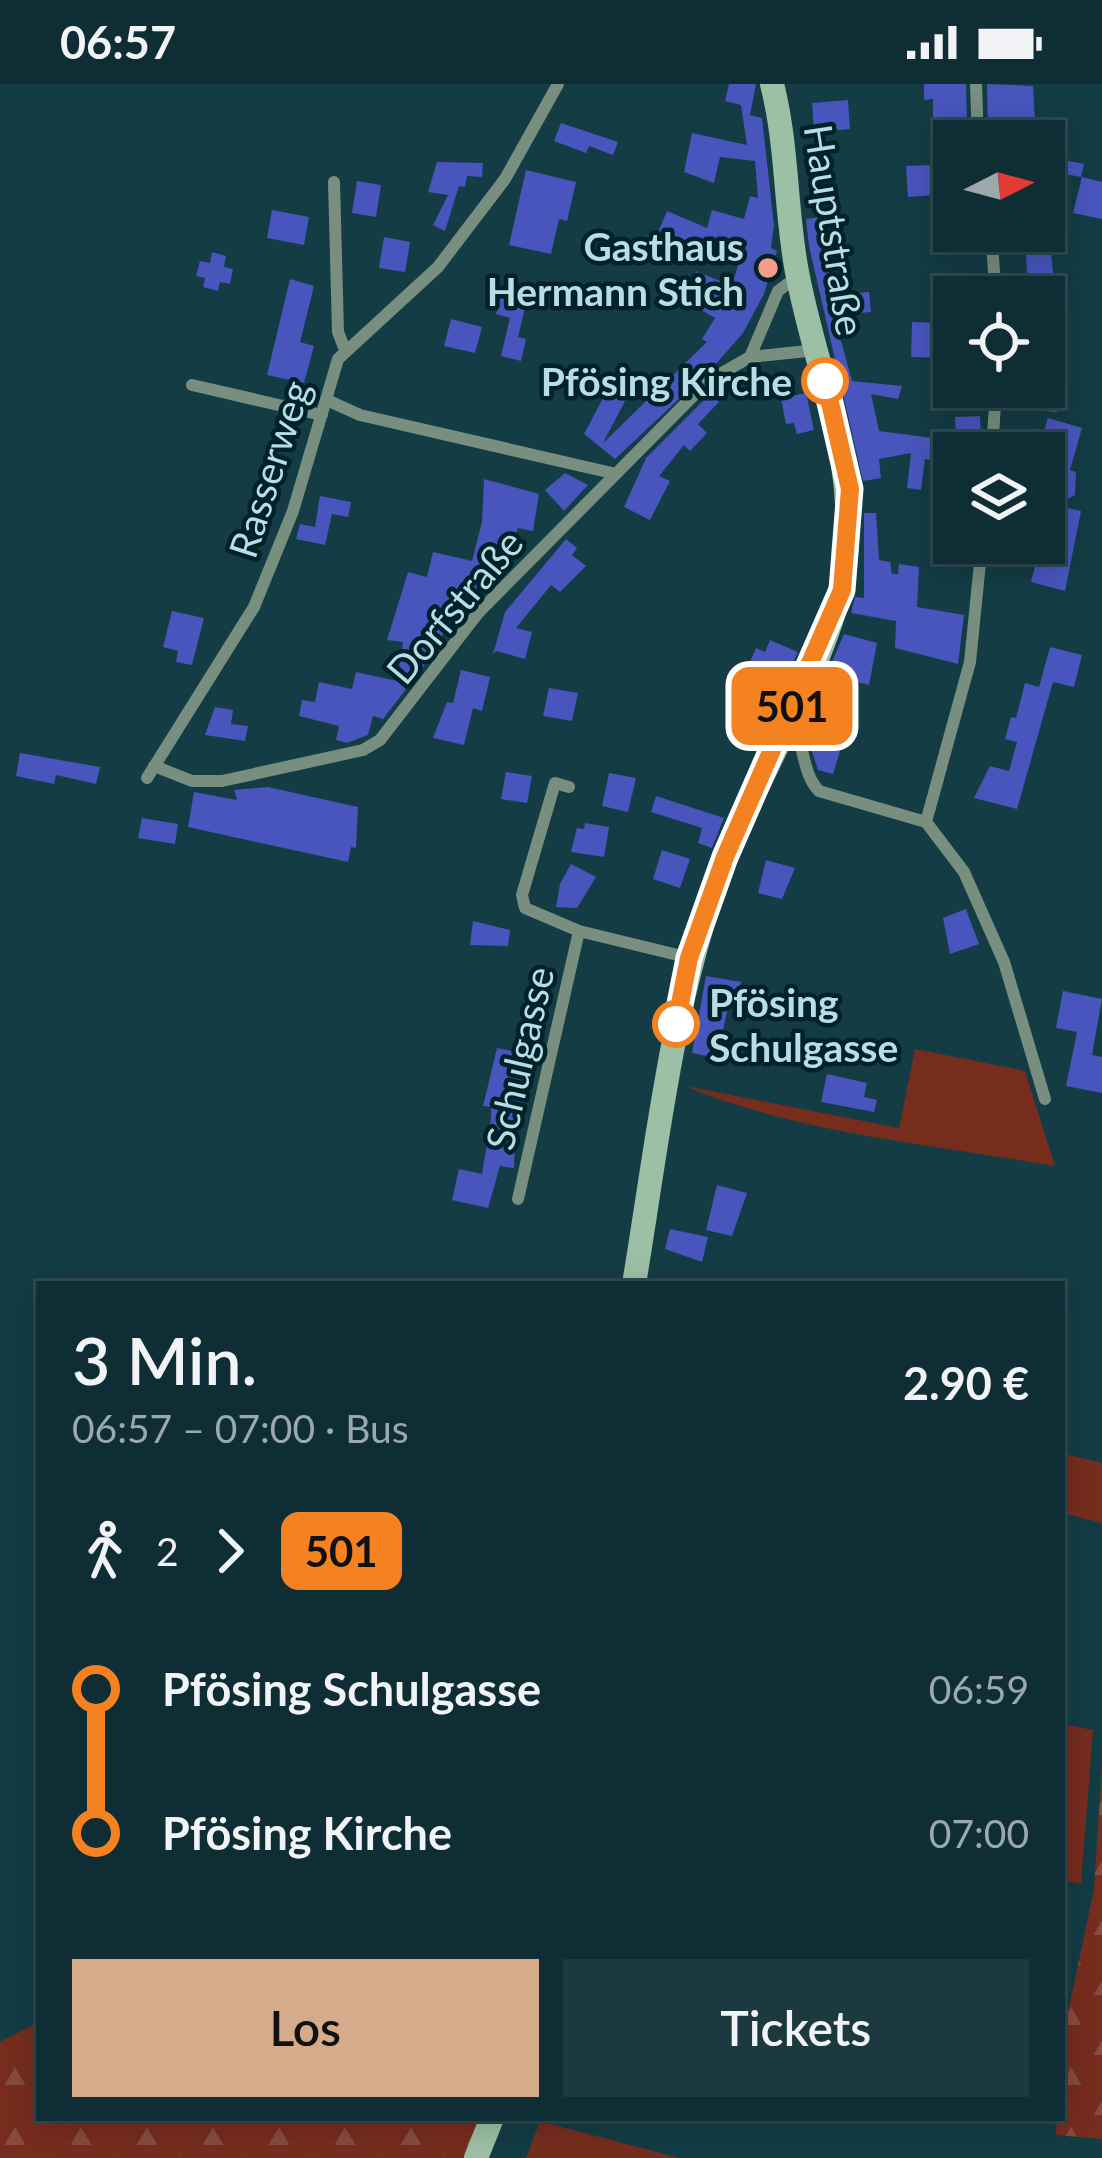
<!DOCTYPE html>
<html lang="de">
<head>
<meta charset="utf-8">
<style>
  :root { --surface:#0e2d34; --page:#1c3940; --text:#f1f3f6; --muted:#9ba8ac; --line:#2e494f; --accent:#d6ab8b }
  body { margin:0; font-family:Lato,sans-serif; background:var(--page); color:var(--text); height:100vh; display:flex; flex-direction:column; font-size:45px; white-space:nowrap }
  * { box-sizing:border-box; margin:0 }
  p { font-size:39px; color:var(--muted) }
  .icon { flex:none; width:66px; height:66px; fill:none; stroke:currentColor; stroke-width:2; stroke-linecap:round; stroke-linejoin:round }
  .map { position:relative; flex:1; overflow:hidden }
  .side { position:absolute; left:36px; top:1197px; width:1029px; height:840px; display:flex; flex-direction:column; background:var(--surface); border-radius:0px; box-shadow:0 6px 30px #0003,0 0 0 3px var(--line) }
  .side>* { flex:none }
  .badge { padding:0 24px; border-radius:18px; font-size:42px; line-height:78px }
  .needle { width:78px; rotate:84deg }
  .buttons { position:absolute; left:933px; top:36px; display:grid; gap:24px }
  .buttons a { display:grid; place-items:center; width:132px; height:132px; border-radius:0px; background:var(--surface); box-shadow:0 6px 30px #0003,0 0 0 3px var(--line); font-size:60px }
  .map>.badge { position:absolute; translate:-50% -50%; box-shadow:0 0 0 6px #fff }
  .legs { display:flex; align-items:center; gap:18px; height:132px; padding:0 36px; font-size:39px }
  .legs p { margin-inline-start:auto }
  .summary { display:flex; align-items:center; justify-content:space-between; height:204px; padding:0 36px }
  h1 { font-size:66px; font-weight:600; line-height:90px }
  .action { display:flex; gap:24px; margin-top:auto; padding:24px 36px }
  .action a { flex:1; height:138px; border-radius:0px; background:var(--accent); color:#111; font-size:48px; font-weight:600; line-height:138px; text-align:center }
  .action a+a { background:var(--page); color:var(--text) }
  ul { padding:0 36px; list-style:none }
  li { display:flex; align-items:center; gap:42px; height:144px; font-size:45px }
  li i { display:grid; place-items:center; width:18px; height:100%; margin:0 15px; background:currentColor }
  li i::after { content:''; width:30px; height:30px; margin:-15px; border:9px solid; border-radius:50%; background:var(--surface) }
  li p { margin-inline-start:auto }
  li:first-child i { background:linear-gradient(#0000 50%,currentColor 0) }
  li:last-child i { background:linear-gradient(currentColor 50%,#0000 0) }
  .status { display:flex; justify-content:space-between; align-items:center; height:84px; padding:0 60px; background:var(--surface); direction:ltr }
  .status svg { height:33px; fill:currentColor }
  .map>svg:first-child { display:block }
</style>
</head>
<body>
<div class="status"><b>06:57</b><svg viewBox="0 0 49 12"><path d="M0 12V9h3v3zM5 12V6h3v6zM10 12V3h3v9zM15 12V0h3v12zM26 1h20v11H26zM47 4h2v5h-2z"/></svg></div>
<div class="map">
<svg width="1102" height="2074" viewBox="0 0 1102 2074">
  <defs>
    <pattern id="forest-firs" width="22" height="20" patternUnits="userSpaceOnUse" patternTransform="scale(3)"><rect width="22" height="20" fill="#762d1e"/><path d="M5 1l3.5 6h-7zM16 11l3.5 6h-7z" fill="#874b3f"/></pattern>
  </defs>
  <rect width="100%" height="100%" fill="#133c45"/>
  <path fill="#762d1e" d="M915,965L1025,987L1055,1082C936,1061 796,1049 685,1002L899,1044Z
    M1062,1369L1102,1379V1439L1062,1429Z
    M1062,1640L1093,1646L1081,1800L1062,1796Z
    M540,2037L679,2074H526Z"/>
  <path fill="url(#forest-firs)" d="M1102,1681V2055L1056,2051L1057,2034H1062L1064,1947L1094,1805Z
    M39,1938V2034H481L465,2074H0V1958Z"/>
  <path fill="#4855bd" d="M729,0H756L750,31L762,34L774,141L771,164L777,167L764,210L743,249L715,281L615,375L584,350L618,286L636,296L603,359L707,258L702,255L715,234L698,224L705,212L689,205L696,187L732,202L740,174L690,155L681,177L651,165L667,127L707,144L712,126L744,135L750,112L758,114L755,77L720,73L714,99L684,88L692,49L747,61L741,21L725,17Z
    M924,0H966L967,37L933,39V15L924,16Z
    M987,0L1033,2L1035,38L1001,39L1002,57H988Z
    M848,16L850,45L814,48L812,19Z
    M561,39L618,58L613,71L589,62L586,69L554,57Z
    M1035,40L1060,42L1058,75L1084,80L1081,93L1044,86V57H1033Z
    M437,78L483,79L482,93L467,92L465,103L459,102L445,147L433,141L448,111L428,108Z
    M932,81L934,111L908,113L906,82Z
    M526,86L576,98L567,137L559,135L551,170L509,161Z
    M1082,93L1102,98V135L1073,129Z
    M357,97L381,101L376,133L352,129Z
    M272,126L309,133L304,161L267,154Z
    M821,133L833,211L869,208L871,228L834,231L852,297L902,302L898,315L871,310L879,347L956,357L955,333L980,332L982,369H954V379L925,375L921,406L907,404L911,369L879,375L881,394L863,397L809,162L806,135Z
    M384,153L410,158L405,188L379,184Z
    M212,168L226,172L224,183L233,185L230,200L220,198L218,207L203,203L205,194L196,192L200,177L210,179Z
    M1051,170L1055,206L1028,204L1026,171Z
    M290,195L314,202L300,258L314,262L304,299L267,291Z
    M501,210L527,216L518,253L526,255L521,277L501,272L510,234L496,230Z
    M451,235L482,243L475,269L444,262Z
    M912,238L945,239L944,274L911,273Z
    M1044,291L1060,293L1057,328L1016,325L1018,303H1044Z
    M806,309L814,346L797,350L794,339L786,340L781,314Z
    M710,310L719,318L698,340L707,349L690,367L684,361L659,392L670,397L650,436L624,423L646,374Z
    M1048,334L1082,344L1070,386L1076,388L1075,411L1055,421L1081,427L1065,507L1031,498L1039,466L1044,467V369H1037Z
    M565,389L588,401L564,427L545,406Z
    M484,395L539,410L533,447L518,444L500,492L485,507L469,503L462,529L449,526L440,561L383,635L373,632L368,651L347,659L336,656L339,642L299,632L302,616L315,618L319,598L352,605L356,588L397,597L403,558L387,556L408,488L427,493L433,468L472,477L482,438Z
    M320,412L351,418L348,433L332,430L325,461L296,455L300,440L315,443Z
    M864,429H876L879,476L890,478L892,490H898L899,480L919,483L917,523L964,531L958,580L895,564L896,537L851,529L855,513L864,514Z
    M566,455L577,464L572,471L586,482L560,508L551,501L516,544L532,548L525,575L496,567L493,570L505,528Z
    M172,527L204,534L192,581L176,578L178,567L163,563Z
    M844,550L877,559L869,601L845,595L826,640L829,661L841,664L833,690L818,686L804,643Z
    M770,556L798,568L784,600L747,585L756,564L765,568Z
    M1050,563L1082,571L1074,603L1053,598L1017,725L974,714L990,682L1009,687L1017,658L1005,655L1011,633L1016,634L1025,599L1039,603Z
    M461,586L490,593L482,627L473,624L464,661L433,654L447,618L453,619Z
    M549,604L578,609L572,637L543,632Z
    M215,623L233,626L231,640L248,642L245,657L205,651Z
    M20,669L100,683L96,700L56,691L54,700L16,692Z
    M506,688L532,692L527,719L501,715Z
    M609,689L636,694L628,728L602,722Z
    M268,703L358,723L356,764L351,763L348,778L188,743L194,708L237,716L234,706Z
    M656,712L724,734L712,764L698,759L702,744L651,728Z
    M142,734L178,740L175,760L138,754Z
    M585,739L609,743L604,773L571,768L577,744L584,745Z
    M662,766L690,775L680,804L653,795Z
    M766,776L795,784L782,815L758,809Z
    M571,780L596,793L577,824L556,823L560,800Z
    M966,825L979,860L950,870L943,834Z
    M473,837L510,846L508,862L470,861Z
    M706,892L741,898L736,925L728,923L717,974L692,969Z
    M1063,907L1102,915L1092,971L1102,973V1009L1066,1002L1077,948L1056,944Z
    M497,964L535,972L515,1057L514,1084L500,1082L488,1124L452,1116L459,1085L482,1090L491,1034V1023L483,1022Z
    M827,990L867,999L864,1013L877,1016L874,1028L821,1018Z
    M717,1101L747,1109L732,1152L706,1146Z
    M670,1145L708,1153L702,1178L665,1165Z"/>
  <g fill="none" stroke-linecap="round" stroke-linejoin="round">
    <path stroke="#788e7e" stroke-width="12" d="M976,0L978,57
      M334,98L338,248L345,266
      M991,147L996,213
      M750,273L778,207L797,193
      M192,301L322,331
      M329,317L360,331L612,389
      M992,369L996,303
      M787,638C807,654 799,686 819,707L926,738L964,788L1004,878L1045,1015
      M154,682L192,697H222L363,666L380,656L478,529L708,297L750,273L817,266
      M147,694L254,523L293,427L338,275L438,183L505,95L558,0
      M569,703L555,699L522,811L525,824L579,847L690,874
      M926,738L970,578L982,459
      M518,1115L579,847"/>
    <path stroke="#9cc0a6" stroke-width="24" d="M634,1200C658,1057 672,911 725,775C759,687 833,570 845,481C859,377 816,289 797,188C785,125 788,63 772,0
      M476,2074L492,2034"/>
  </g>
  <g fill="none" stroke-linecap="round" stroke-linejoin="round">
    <defs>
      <path id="line-1" d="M676,940L689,874L725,773L842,506L850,405L825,297"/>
    </defs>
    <use href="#line-1" stroke="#fff" stroke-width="27"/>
    <use href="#line-1" stroke="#f58220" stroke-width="18"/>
  </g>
  <circle fill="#f49e8a" stroke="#012229" stroke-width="4.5" cx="768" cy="184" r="12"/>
  <g fill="#fff" stroke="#f58220" stroke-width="6">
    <circle cx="825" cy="297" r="21"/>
    <circle cx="676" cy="940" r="21"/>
  </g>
  <g text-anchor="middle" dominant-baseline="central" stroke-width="9" stroke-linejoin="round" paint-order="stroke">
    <g font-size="39" fill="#b9dde5" stroke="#012229">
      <text transform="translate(835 146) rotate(81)">Hauptstraße</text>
      <text transform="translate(269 385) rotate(-72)">Rasserweg</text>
      <text transform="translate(454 522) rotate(-50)">Dorfstraße</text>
      <text transform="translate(519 974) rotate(-77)">Schulgasse</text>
    </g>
    <g font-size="39" font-weight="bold" fill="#b9dde5" stroke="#012229" text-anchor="end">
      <text x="744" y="162">Gasthaus<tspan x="744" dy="45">Hermann Stich</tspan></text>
    </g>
    <g font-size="39" font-weight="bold" fill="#b9dde5" stroke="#012229" text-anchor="end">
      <text x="792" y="297">Pfösing Kirche</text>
      <text x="709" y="918" text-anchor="start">Pfösing<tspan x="709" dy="45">Schulgasse</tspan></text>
    </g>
  </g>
</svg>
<div class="buttons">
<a><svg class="needle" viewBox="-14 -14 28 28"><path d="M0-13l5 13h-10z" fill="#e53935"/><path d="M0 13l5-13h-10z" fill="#9ba8ac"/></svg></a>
<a><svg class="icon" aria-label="locate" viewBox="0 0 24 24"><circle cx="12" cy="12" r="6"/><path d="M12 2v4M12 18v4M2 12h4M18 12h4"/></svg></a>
<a><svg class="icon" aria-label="layers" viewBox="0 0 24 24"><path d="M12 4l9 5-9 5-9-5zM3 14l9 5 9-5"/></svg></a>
</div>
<b class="badge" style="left:792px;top:622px;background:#f58220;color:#111">501</b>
<section class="side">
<div class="summary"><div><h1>3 Min.</h1><p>06:57 – 07:00 · Bus</p></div><b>2.90 €</b></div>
<div class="legs"><svg class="icon" aria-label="walk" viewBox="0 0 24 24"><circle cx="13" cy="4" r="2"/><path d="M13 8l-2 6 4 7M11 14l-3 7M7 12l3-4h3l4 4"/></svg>2<svg class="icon" aria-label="forward" viewBox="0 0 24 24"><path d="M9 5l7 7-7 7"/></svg><b class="badge" style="background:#f58220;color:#111">501</b></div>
<ul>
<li><i style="color:#f58220"></i><b>Pfösing Schulgasse</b><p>06:59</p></li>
<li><i style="color:#f58220"></i><b>Pfösing Kirche</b><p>07:00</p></li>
</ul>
<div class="action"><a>Los</a><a>Tickets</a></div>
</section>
</div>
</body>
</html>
